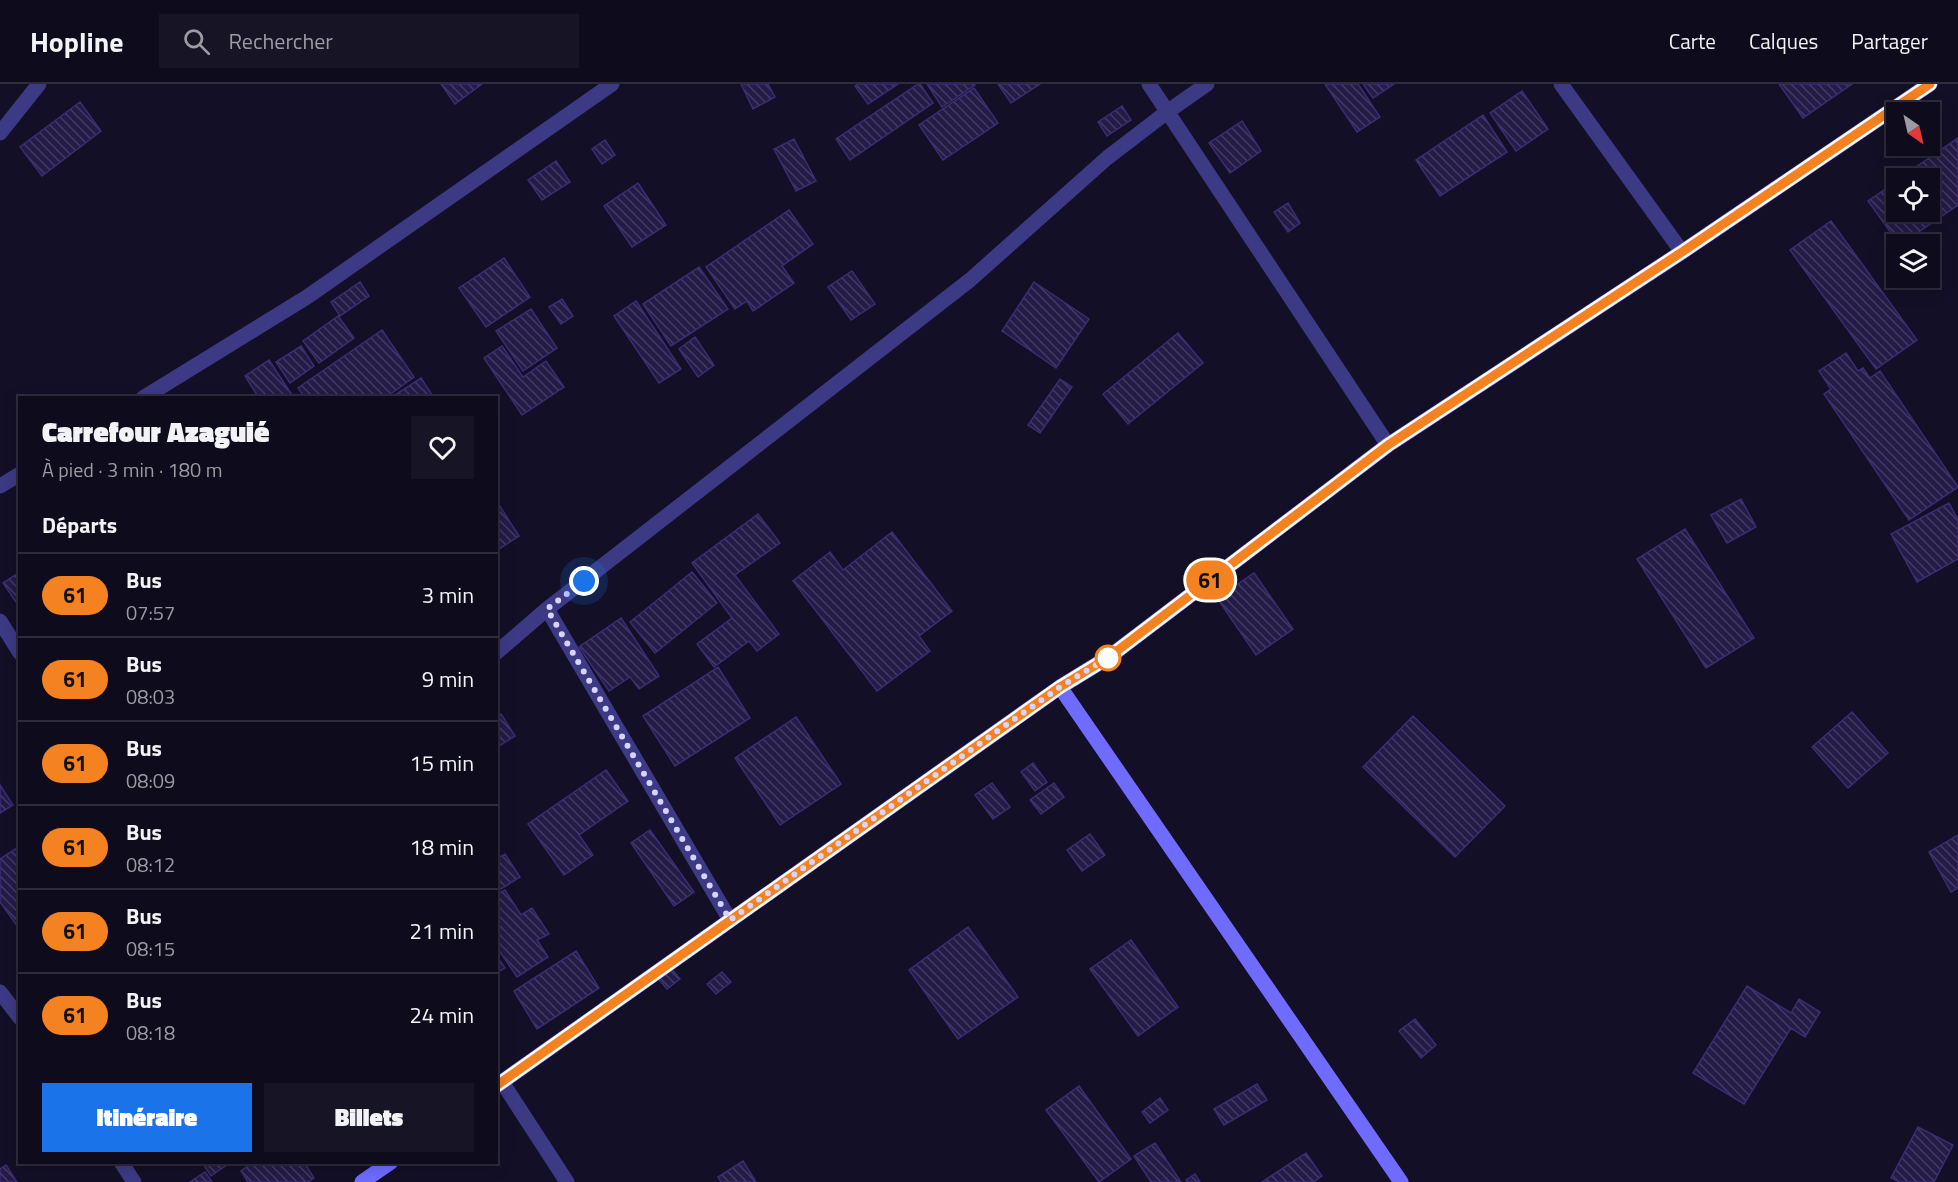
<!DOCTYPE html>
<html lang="fr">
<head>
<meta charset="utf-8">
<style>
  :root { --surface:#0e0b1c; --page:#171425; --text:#f1f3f6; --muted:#9b9ba3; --line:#2e2b3b; --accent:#1a73e8 }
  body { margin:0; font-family:"Titillium Web",sans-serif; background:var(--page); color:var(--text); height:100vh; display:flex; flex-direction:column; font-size:22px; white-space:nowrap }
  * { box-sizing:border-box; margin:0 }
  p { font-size:20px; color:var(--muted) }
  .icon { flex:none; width:33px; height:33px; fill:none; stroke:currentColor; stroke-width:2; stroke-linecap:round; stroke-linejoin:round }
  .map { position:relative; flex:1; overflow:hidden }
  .sheet { position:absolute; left:18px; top:312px; width:480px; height:768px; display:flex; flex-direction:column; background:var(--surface); border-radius:0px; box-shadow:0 3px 15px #0003,0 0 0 2px var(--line) }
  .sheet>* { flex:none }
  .badge { padding:0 12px; border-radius:20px; font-size:21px; line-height:39px }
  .needle { width:39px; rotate:146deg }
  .tools { position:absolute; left:1886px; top:18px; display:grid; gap:12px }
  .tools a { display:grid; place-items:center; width:54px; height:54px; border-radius:0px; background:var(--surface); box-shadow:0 3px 15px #0003,0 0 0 2px var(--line); font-size:30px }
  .you { position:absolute; width:30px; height:30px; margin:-15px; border:4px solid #fff; border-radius:50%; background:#1a73e8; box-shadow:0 0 0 9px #1a73e833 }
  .map>.badge { position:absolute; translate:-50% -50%; box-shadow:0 0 0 3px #fff }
  h2 { padding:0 24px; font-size:22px; line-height:54px }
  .round { display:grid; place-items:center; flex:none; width:63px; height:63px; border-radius:0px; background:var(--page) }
  .overview { display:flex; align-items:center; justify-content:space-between; height:102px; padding:0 24px }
  h1 { font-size:28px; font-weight:800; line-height:45px }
  .cta { display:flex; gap:12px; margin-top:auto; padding:12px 24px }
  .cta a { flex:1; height:69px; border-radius:0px; background:var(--accent); color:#fff; font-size:24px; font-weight:800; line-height:69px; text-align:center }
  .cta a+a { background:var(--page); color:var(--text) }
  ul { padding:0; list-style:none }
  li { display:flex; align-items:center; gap:18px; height:84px; padding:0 24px; border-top:2px solid var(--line) }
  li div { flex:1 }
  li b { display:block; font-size:22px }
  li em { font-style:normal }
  li .badge { min-width:66px; font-weight:700; text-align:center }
  header { display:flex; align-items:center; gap:36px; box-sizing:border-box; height:84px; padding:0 30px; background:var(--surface); border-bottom:2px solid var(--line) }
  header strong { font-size:28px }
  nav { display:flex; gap:33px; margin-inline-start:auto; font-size:21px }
  .search { width:420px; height:54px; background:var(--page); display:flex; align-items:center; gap:15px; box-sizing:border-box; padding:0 21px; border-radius:0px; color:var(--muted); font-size:22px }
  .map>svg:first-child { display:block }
</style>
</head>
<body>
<header>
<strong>Hopline</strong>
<div class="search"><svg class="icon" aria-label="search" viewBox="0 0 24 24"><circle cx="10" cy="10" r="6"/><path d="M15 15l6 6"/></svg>Rechercher</div>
<nav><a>Carte</a><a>Calques</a><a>Partager</a></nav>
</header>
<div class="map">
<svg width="1958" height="1098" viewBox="0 0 1958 1098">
  <defs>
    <pattern id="building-back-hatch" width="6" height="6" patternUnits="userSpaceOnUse" patternTransform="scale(1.5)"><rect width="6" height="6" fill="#241b47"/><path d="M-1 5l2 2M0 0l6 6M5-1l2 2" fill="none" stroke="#433b63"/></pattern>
  </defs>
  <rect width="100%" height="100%" fill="#130f26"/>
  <path fill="url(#building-back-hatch)" stroke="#3b2d73" stroke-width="1.5" d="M441,0H482L455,20Z
    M741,0H768L775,13L753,25Z
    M858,0H898L868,20L855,2Z
    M918,0H920L933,19L850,76L836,55Z
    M927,0H974L975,1L942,23Z
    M998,0H1040L1011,19Z
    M1325,0H1358L1380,33L1357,48Z
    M1363,0H1394L1373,14Z
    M1779,0H1852L1803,34Z
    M974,4L998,39L943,76L919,41Z
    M1522,7L1548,45L1516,67L1490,29Z
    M80,18L101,47L42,92L20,63Z
    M1122,22L1131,36L1107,52L1098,38Z
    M1483,31L1507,68L1440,112L1416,76Z
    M1242,37L1261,67L1230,89L1209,59Z
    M1958,54V121L1901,160H1899L1868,117L1896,98V128H1929V94H1900Z
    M794,55L816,97L796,107L774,65Z
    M605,56L615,71L602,80L592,65Z
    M556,77L570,98L542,116L528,96Z
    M638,99L666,141L632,163L604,122Z
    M1288,119L1300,139L1288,148L1274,128Z
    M789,126L813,160L782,182L794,199L753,227L747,217L735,225L706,183Z
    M1831,137L1917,256L1876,285L1790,166Z
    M504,174L530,213L486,243L459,204Z
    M699,183L728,225L671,262L643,220Z
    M852,187L875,220L851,236L828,203Z
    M360,198L369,212L340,232L331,218Z
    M1034,198L1089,235L1056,284L1002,247Z
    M562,215L573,232L561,240L549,223Z
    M636,217L681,285L659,299L614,232Z
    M531,225L557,264L523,287L496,247Z
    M338,232L354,254L319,279L303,257Z
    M382,246L414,293L385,314H305L298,304Z
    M1178,249L1203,279L1128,340L1103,310Z
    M695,253L714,281L698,293L679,265Z
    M301,262L314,282L290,299L276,278Z
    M502,262L523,293L546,277L564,303L522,331L484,274Z
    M1846,269L1858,287L1863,284L1870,294L1880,287L1958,403L1909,436L1824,310L1831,305L1819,287Z
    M269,276L294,314H259L245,292Z
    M421,294L434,314H392V313Z
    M1060,295L1072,303L1040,349L1028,341Z
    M1741,415L1756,443L1727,459L1711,431Z
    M496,416L519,452L496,467Z
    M1949,419L1958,436V475L1917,498L1891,450Z
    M758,430L780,459L735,491L779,550L757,567L749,557L714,583L697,560L732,534L692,479Z
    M1685,445L1754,554L1706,584L1637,475Z
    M892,448L952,527L919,552L930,567L877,607L793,497L830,468L843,486Z
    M20,488V524L3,499Z
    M692,488L717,519L655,569L630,538Z
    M1254,489L1293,545L1256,571L1217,514Z
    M621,534L659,592L639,605L630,593L609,607L579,563Z
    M718,583L750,634L675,682L643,632Z
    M1852,628L1888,669L1848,704L1812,663Z
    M501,630L515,652L496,664V633Z
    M1413,632L1505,722L1455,773L1363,683Z
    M796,633L841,700L780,741L735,674Z
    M1033,679L1047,698L1035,707L1021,688Z
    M606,686L628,717L579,751L593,771L564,791L528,740Z
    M992,699L1010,723L993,735L975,711Z
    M1054,699L1064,713L1041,730L1030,716Z
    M0,701L13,721L0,729Z
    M650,746L694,808L674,822L631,759Z
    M1090,750L1105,771L1082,787L1067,766Z
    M1958,751V804L1951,808L1929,768Z
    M20,762V846L0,818V775Z
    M505,770L520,793L496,808V775Z
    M505,806L521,831L532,824L549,850L537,856L548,873L517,893L496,862V811Z
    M968,843L1018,913L958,955L909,886Z
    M1131,856L1178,923L1138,952L1090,885Z
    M576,867L599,904L537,945L514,907Z
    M496,871L505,884L496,889Z
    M670,883L680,895L667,905L657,893Z
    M722,888L731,898L716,910L707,900Z
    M1747,902L1791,929L1799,915L1820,928L1805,953L1791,944L1744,1020L1693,989Z
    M1415,935L1436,961L1421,974L1399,947Z
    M1257,1000L1267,1016L1224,1041L1214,1025Z
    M1079,1002L1131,1075L1099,1098L1046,1026Z
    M1160,1014L1168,1026L1150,1039L1142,1028Z
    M1918,1043L1953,1061L1934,1098H1900L1891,1094Z
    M1155,1059L1181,1098H1151L1134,1072Z
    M1306,1069L1322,1092L1313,1098H1262Z
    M743,1077L756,1098H721L718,1093Z
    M202,1078H231L211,1092Z
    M253,1078H304L314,1094L308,1098H248L241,1087Z
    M6,1081L17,1098H0V1085Z
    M205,1088L212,1098H190Z
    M1195,1090L1200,1098H1187L1186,1096Z"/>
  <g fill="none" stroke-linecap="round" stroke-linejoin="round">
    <path stroke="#3d3a85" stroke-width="15" d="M1149,0L1388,361
      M1561,0L1682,168
      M0,49L39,0
      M143,314L307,213L612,0
      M0,402L20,390
      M0,537L20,569
      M496,569L547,525
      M730,836L547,525L970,196L1107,74L1167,28L1207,0
      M0,908L20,934
      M502,998L567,1098
      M121,1078L134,1098"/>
    <path stroke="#6f6bff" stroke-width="15" d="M1060,603L1401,1098
      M496,1002L1060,603L1109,573L1388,361L1682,168L1930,0
      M362,1098L391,1078"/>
  </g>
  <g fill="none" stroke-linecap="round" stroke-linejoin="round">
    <defs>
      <path id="line" d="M496,1002L1060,603L1109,573L1388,361L1682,168L1930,0"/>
    </defs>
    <use href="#line" stroke="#fff" stroke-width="14"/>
    <use href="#line" stroke="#f58220" stroke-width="9"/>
    <path stroke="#d9d4ff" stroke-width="6" stroke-dasharray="0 10.8" d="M584,497L547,525L730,836L1060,603L1109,573L1108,574"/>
  </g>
  <circle fill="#fff" stroke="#f58220" stroke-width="3" cx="1108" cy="574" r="12"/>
</svg>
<div class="tools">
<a><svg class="needle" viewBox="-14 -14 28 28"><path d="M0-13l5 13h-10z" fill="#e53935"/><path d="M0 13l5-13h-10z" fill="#9b9ba3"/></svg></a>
<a><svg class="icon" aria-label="locate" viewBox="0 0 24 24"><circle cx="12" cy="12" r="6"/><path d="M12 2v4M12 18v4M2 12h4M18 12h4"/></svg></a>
<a><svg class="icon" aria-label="layers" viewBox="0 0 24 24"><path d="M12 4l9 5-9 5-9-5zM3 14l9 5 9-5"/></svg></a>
</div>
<div class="you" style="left:584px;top:497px"></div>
<b class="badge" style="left:1210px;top:496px;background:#f58220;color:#111">61</b>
<section class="sheet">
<div class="overview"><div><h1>Carrefour Azaguié</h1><p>À pied · 3 min · 180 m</p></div><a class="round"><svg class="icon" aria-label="heart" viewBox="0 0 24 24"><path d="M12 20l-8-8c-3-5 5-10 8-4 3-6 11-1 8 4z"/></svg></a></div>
<h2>Départs</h2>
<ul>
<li><span class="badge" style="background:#f58220;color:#111">61</span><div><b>Bus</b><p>07:57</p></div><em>3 min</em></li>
<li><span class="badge" style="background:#f58220;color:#111">61</span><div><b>Bus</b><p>08:03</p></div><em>9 min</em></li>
<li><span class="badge" style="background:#f58220;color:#111">61</span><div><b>Bus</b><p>08:09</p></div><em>15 min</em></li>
<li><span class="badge" style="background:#f58220;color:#111">61</span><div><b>Bus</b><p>08:12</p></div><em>18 min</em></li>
<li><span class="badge" style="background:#f58220;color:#111">61</span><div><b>Bus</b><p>08:15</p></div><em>21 min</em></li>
<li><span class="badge" style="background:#f58220;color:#111">61</span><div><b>Bus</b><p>08:18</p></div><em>24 min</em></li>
</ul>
<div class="cta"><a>Itinéraire</a><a>Billets</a></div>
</section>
</div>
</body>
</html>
